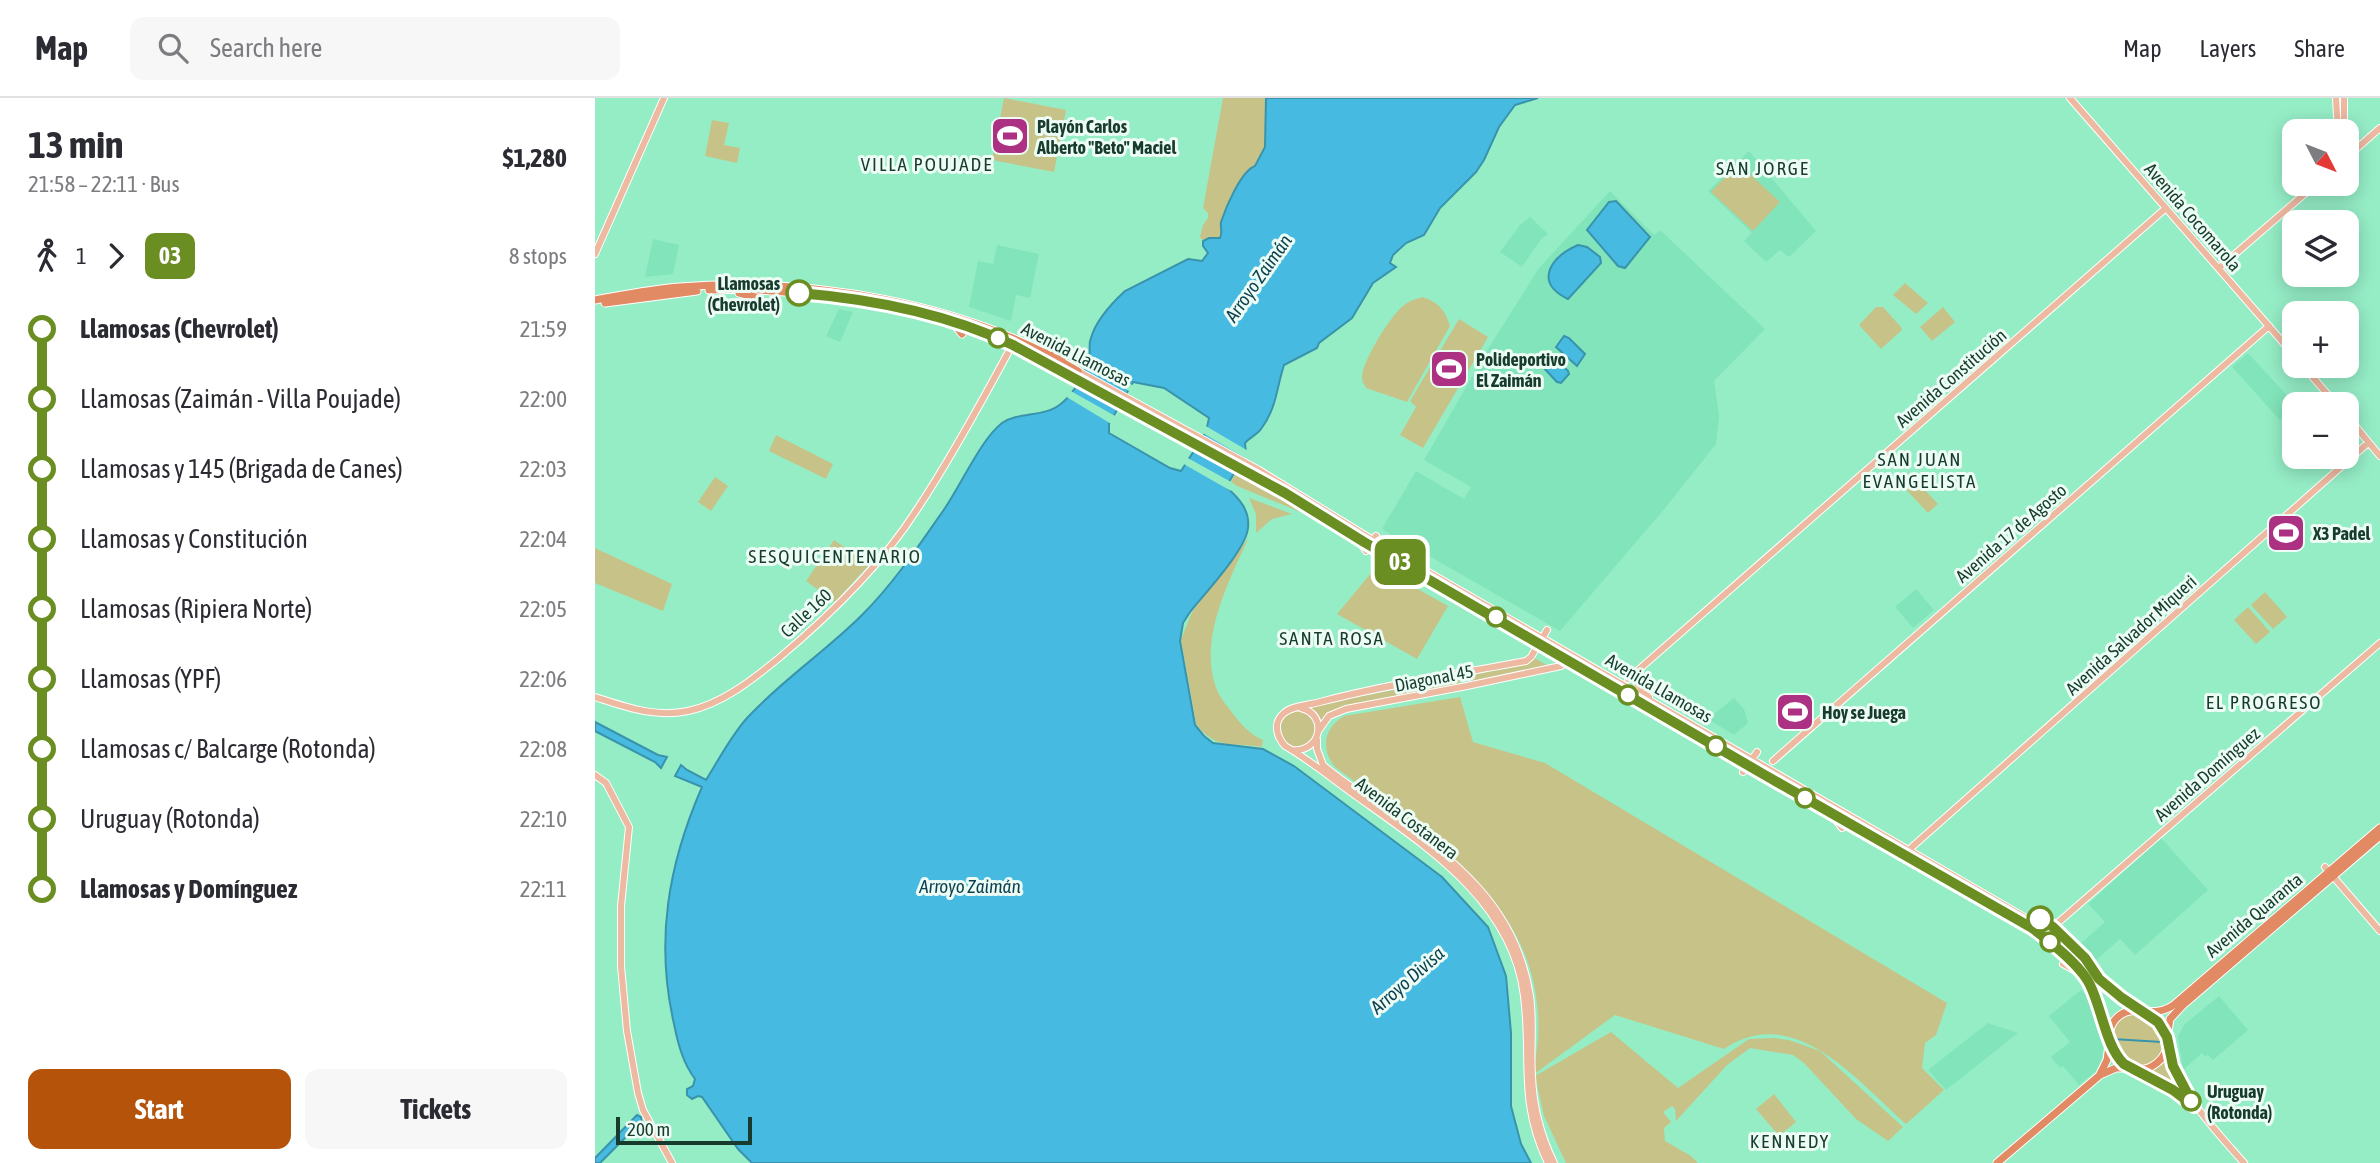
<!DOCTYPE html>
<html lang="en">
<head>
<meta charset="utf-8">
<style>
  :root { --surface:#fff; --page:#f7f7f7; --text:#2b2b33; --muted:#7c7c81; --line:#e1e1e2; --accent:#b45309 }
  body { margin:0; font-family:"Asap Condensed",sans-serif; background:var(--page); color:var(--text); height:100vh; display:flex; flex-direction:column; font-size:26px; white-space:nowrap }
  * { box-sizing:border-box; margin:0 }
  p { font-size:23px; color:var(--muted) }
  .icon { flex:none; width:38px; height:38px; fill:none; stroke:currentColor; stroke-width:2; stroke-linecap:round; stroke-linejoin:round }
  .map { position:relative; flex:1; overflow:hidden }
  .panel { display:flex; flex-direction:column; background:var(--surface); width:595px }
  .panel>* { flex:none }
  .badge { padding:0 14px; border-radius:10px; font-size:24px; line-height:46px }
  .needle { width:46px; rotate:132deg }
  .buttons { position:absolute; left:1687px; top:21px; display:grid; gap:14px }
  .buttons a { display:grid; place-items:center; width:77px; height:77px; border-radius:14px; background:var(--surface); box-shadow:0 4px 18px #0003; font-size:35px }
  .scale { position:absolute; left:21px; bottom:18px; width:136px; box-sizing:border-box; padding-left:7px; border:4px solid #173b2d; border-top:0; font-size:19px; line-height:24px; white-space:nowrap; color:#173b2d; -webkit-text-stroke:5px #edfdf5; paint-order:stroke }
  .map>.badge { position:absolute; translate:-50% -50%; box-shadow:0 0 0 4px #fff }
  .legs { display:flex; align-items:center; gap:10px; height:77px; padding:0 28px; font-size:23px }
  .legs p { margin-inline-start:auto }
  .head { display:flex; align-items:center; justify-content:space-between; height:119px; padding:0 28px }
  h1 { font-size:38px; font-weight:700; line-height:52px }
  .primary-button { display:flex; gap:14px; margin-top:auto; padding:14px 28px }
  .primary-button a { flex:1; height:80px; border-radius:14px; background:var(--accent); color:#fff; font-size:28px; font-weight:700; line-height:80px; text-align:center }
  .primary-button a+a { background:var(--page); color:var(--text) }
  ul { padding:0 28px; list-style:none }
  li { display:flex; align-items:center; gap:24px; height:70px; font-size:26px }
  li i { display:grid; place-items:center; width:10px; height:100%; margin:0 9px; background:currentColor }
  li i::after { content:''; width:18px; height:18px; margin:-9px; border:5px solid; border-radius:50%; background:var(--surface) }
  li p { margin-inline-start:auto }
  li:first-child i { background:linear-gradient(#0000 50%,currentColor 0) }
  li:last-child i { background:linear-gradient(currentColor 50%,#0000 0) }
  header { display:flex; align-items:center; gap:42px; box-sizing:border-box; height:98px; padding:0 35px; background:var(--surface); border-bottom:2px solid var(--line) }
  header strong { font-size:33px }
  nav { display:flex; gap:38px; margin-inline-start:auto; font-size:24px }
  .search { width:490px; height:63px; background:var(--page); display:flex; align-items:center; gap:18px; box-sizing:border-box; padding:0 24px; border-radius:14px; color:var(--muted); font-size:26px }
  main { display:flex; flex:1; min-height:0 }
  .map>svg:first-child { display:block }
</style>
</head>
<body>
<header>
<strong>Map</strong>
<div class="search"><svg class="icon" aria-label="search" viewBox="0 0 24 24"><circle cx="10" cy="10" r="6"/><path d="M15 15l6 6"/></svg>Search here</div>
<nav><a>Map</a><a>Layers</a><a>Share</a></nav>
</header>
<main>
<section class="panel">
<div class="head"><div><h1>13 min</h1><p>21:58 – 22:11 · Bus</p></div><b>$1,280</b></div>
<div class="legs"><svg class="icon" aria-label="walk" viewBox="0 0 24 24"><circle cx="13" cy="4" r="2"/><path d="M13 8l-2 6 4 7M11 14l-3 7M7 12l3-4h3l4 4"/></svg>1<svg class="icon" aria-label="forward" viewBox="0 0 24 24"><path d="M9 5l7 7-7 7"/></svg><b class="badge" style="background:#6b8e23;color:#fff">03</b><p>8 stops</p></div>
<ul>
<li><i style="color:#6b8e23"></i><b>Llamosas (Chevrolet)</b><p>21:59</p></li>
<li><i style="color:#6b8e23"></i><span>Llamosas (Zaimán - Villa Poujade)</span><p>22:00</p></li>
<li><i style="color:#6b8e23"></i><span>Llamosas y 145 (Brigada de Canes)</span><p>22:03</p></li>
<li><i style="color:#6b8e23"></i><span>Llamosas y Constitución</span><p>22:04</p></li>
<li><i style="color:#6b8e23"></i><span>Llamosas (Ripiera Norte)</span><p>22:05</p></li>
<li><i style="color:#6b8e23"></i><span>Llamosas (YPF)</span><p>22:06</p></li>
<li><i style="color:#6b8e23"></i><span>Llamosas c/ Balcarge (Rotonda)</span><p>22:08</p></li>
<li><i style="color:#6b8e23"></i><span>Uruguay (Rotonda)</span><p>22:10</p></li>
<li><i style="color:#6b8e23"></i><b>Llamosas y Domínguez</b><p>22:11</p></li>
</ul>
<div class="primary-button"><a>Start</a><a>Tickets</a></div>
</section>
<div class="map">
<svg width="1785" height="1065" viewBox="0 0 1785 1065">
  <rect width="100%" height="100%" fill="#95edc6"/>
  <path fill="#82e4ba" d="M1154,53L1221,133L1194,159L1185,152L1171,164L1149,143L1157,135L1113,93Z
    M1015,93L1059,137L1065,132L1170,231L1119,283L1124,318L1121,346L1066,415L965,533L787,431L821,373L869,401L876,389L829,362L893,251L944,170Z
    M935,119L953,136L946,141L927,169L905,154L925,127Z
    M58,141L84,147L78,176L50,179Z
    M402,147L444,156L435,200L421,197L416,223L374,209L383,163L398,166Z
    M244,211L258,214L245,244L231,238Z
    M1653,255L1700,306L1685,322L1637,269Z
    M1321,491L1339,512L1318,530L1300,509Z
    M1139,600L1149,611L1153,625L1139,637L1113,621Z
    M1566,740L1613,792L1540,857L1525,841L1498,865L1483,848L1510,824L1493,806Z
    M1486,892L1493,899L1501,917L1509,944L1507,960L1501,973L1484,987L1468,968L1465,970L1456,959L1475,944L1454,918Z
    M1624,898L1653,932L1618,962L1613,957L1610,959L1607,955L1588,972L1583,938L1589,927Z
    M1393,925L1423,935L1351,992L1333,972Z"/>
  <path fill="#c7c388" d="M409,0L471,12L459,74L397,62Z
    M628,0H671L670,48L660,68C647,73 630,110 626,124C625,131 628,134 624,140H614L608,143L605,139L608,127L613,120V115L608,110Z
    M117,22L134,25L129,47L145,50L142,65L110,58Z
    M1143,65L1185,104L1158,133L1116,94Z
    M1310,185L1333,205L1321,216L1298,197Z
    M828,199C844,205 850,212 855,228L812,304L771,290C770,287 767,284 767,280C766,265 796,217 808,208C814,203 820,201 828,199Z
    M1281,209H1288L1306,229L1307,232L1286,251L1264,227Z
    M1348,209L1360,224L1337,243L1325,229Z
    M864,221L893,239L828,350L805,337L821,309L815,303Z
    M181,337L238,366L231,381L174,353Z
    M641,374L710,416L642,388L636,384Z
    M1314,375L1343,406L1333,415L1304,384Z
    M120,379L133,388L116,413L103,404Z
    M654,400L697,416L677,421L661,435V416Z
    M654,439C634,483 600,547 624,596C627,602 632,608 636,613C645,625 655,637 668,642L667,649C638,644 620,652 601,626L586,542L597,514Z
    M239,442L270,463L273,468L240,504L211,483Z
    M0,450L77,486L68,513L0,485Z
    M782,468L853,508L822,561L742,516Z
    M1670,494L1692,519L1678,531L1656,507Z
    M1653,509L1675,534L1661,546L1639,522Z
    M938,559L955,569L877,583L875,582L877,577L929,567Z
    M863,580L865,584L861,587L747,609L727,623L713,608Z
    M865,599L878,644L950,665L1352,905L1341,937L1330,945L1327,970L1349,992L1311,1026C1262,983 1199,903 1129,951L1020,917L938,977C940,965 942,952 943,940C950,805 834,739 740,669C725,651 729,630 749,618Z
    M684 631a18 18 0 1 1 36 0a18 18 0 1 1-36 0Z
    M1535,916C1561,916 1580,950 1560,964C1556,967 1548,968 1543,969C1521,958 1502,929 1535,916Z
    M1016,934L1083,990L1154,941L1179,940L1194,942L1225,953L1308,1029L1293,1043L1261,1021L1209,965L1198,957L1155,950L1132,967L1081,1023L1080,1011L1077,1008L1068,1014L1076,1024L1069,1030L1070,1043L1096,1058L1103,1065H971L949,1018L940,978Z
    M1572,959L1583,985L1579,988L1555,974Z
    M1179,996L1201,1024L1184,1038L1161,1011Z"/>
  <path fill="#47bae1" stroke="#3994ab" stroke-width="2" fill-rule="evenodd" d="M671,0H943L920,7L904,29L889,62L881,74L845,110L829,137L811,145L798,157L795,165L801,169L778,185L757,220L724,245L722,250L689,267C681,292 682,309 666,331C662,337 655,339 650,345L651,355L631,389C644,400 655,412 653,430C651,452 609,496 595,514L588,525L585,543L600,627L609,638L618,645L668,651L699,668L847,779L893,829L911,878L916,935V1008L926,1046L936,1065H157L143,1051L107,999L103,998L97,1001L92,997V991L98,988L100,981C88,965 83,946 79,926C60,843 73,767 107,689L80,678L86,667L92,672L111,682C124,661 136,638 152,620C187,582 230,554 267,517C298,486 323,449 348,413C365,389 386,341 407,325C424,313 450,320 467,305C479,295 490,276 494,260C496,253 493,247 496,240C501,222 517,205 530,193L593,161L607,163L613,155L608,148V143L614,140H625C628,134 625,130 626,124C631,109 646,73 660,68L670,49ZM538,284L569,290L614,320L611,334L586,373L575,370L514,335V326Z
    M1021,103L1055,139L1030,170L1023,168L992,132L1014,104Z
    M983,147L992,149L1005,159L1006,165L973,201C938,184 956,159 983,147Z
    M969,238L974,240L990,256L982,268L961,249Z
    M955,255L973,273L974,276L966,285L962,284L946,267Z
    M0,624L63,657L72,659L66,670L60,664L0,633Z
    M42,1017L46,1019L47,1027L42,1028L5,1065H0V1060Z"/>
  <path fill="#95edc6" d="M490,261L539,288L536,294L487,268Z
    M474,292L522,319L518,327L470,298Z
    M609,327L655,354L652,361L606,334Z
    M591,359L638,385L636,393L587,365Z"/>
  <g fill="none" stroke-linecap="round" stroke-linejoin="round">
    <path stroke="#3994ab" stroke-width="2" d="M1517,941L1567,944"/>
    <defs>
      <path id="major" d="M1475,0L1699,257
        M1741,0L1743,33
        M1749,0V33
        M1752,59L1785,30
        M0,156L69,0
        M1624,170L1721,86
        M1708,268L1741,306
        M483,273L664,372L778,442L1438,824C1476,849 1501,887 1540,912
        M479,280L689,395L769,444L1168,676L1437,830L1467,855L1494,883L1514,936
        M1752,318L1785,358
        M764,443L771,453L781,438
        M952,532L936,559L931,563C863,576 793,586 725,604C714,607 697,608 689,615C678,624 681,638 690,648C715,662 740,683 764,700C834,750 918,805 929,898C937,960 923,1004 953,1065
        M1033,581L1571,110
        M1042,586L1054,599
        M0,599C31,609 60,620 93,613C127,606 157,582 184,560C234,518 285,469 321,413C355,362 385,307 414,253
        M724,632L734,618L751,611L872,588L966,568
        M722,642V651L728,667C744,681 763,693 780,705C853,758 920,802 935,898C939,925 935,951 937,978C938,1008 946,1038 959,1065
        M697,652C726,655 734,617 706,610
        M1178,663L1674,228
        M1148,674L1162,654
        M0,677L11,685L34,729L26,808V868L32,933L43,995L48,1012L77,1065
        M1237,717L1247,730
        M1317,749L1773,345
        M1730,769L1785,833
        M1458,829L1785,545
        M1468,866L1484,875
        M1572,949C1588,1000 1615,1026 1649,1065
        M1542,972L1578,992L1597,1006"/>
      <path id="highway" d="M114,192L153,191L228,197
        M144,195L164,200
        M0,202C28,197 57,191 85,189C216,179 369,205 483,273
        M10,205L102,193
        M357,223L367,236
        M396,237L479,280
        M453,249L467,261
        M1547,913C1611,949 1534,1003 1516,948C1512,937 1515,925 1524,918C1541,904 1557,923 1580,906L1785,730
        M1572,939L1575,921L1588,907L1785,738
        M1505,976L1512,962L1514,948
        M1402,1065L1505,977L1521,970H1536"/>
    </defs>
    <use href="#major" stroke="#fff" stroke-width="8"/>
    <use href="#highway" stroke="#fff" stroke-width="9"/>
    <use href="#major" stroke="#edb9a1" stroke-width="6"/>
    <use href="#highway" stroke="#e18a63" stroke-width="7"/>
  </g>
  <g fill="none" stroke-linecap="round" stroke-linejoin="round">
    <defs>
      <path id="line-1" d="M204,195C277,201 353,216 418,247L690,395L769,444L1168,676L1437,830C1454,842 1487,869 1495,887C1507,911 1511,949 1529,966L1578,992L1599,1008L1578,968L1572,939L1563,924L1527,900L1504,881L1490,860L1458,829L1445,821"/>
    </defs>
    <use href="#line-1" stroke="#fff" stroke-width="16"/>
    <use href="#line-1" stroke="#6b8e23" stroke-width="10"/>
  </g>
  <defs>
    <symbol id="stadium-square" viewBox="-11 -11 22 22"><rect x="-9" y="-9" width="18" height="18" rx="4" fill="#ad3183" stroke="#edfdf5"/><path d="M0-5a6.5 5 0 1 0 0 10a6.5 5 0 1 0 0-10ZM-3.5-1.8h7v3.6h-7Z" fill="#fff"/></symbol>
  </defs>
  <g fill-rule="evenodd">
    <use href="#stadium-square" x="393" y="16" width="44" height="44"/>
    <use href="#stadium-square" x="832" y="249" width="44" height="44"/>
    <use href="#stadium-square" x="1669" y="413" width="44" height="44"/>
    <use href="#stadium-square" x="1178" y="592" width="44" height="44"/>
  </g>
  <g fill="#fff" stroke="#6b8e23" stroke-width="3.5">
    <circle cx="204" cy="195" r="12"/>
    <circle cx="403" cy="240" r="9"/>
    <circle cx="901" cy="519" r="9"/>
    <circle cx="1033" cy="597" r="9"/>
    <circle cx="1121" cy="648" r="9"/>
    <circle cx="1210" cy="700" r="9"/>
    <circle cx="1445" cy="821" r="12"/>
    <circle cx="1455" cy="844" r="9"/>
    <circle cx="1596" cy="1003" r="9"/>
  </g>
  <g text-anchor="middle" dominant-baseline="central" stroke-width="6" stroke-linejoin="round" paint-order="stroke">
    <g font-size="18" font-weight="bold" fill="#173b2d" stroke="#edfdf5" text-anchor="start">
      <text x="442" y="28">Playón Carlos<tspan x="442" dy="21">Alberto "Beto" Maciel</tspan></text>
      <text x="881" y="261">Polideportivo<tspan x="881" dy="21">El Zaimán</tspan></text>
      <text x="1718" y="435">X3 Padel</text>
      <text x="1227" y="614">Hoy se Juega</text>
    </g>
    <g font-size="18" fill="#173b2d" stroke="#edfdf5">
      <text transform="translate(1598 119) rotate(49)">Avenida Cocomarola</text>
      <text transform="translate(481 256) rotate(27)">Avenida Llamosas</text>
      <text transform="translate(1356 280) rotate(-41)">Avenida Constitución</text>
      <text transform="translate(1416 435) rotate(-41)">Avenida 17 de Agosto</text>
      <text transform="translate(211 515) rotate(-43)">Calle 160</text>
      <text transform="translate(1536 537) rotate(-42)">Avenida Salvador Miqueri</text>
      <text transform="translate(839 580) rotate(-11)">Diagonal 45</text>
      <text transform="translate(1064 590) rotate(30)">Avenida Llamosas</text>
      <text transform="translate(1612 676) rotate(-41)">Avenida Domínguez</text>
      <text transform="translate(812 720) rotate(37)">Avenida Costanera</text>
      <text transform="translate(1659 817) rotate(-40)">Avenida Quaranta</text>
    </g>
    <g font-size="18" font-weight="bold" fill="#173b2d" stroke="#edfdf5" text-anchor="end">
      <text x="185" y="185">Llamosas<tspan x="185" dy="21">(Chevrolet)</tspan></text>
      <text x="1612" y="993" text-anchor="start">Uruguay<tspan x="1612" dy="21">(Rotonda)</tspan></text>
    </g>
    <g font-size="19" letter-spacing="2" fill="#173b2d" stroke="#edfdf5">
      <text x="332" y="66">VILLA POUJADE</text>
      <text x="1168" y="70">SAN JORGE</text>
      <text x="1325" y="361">SAN JUAN<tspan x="1325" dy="22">EVANGELISTA</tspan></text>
      <text x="240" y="458">SESQUICENTENARIO</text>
      <text x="737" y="540">SANTA ROSA</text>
      <text x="1669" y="604">EL PROGRESO</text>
      <text x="1195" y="1043">KENNEDY</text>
    </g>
    <g font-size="19" font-style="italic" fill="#0d3f50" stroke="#edfdf5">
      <text transform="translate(663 180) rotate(-55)">Arroyo Zaimán</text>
      <text x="375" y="788">Arroyo Zaimán</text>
      <text transform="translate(812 882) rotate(-41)">Arroyo Divisa</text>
    </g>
  </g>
</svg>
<div class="buttons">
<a><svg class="needle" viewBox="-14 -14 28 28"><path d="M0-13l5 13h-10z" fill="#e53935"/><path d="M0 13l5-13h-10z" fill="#7c7c81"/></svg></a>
<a><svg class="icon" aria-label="layers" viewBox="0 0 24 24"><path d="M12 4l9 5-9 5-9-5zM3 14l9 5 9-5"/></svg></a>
<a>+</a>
<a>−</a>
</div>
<div class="scale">200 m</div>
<b class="badge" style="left:805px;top:464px;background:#6b8e23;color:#fff">03</b>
</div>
</main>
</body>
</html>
